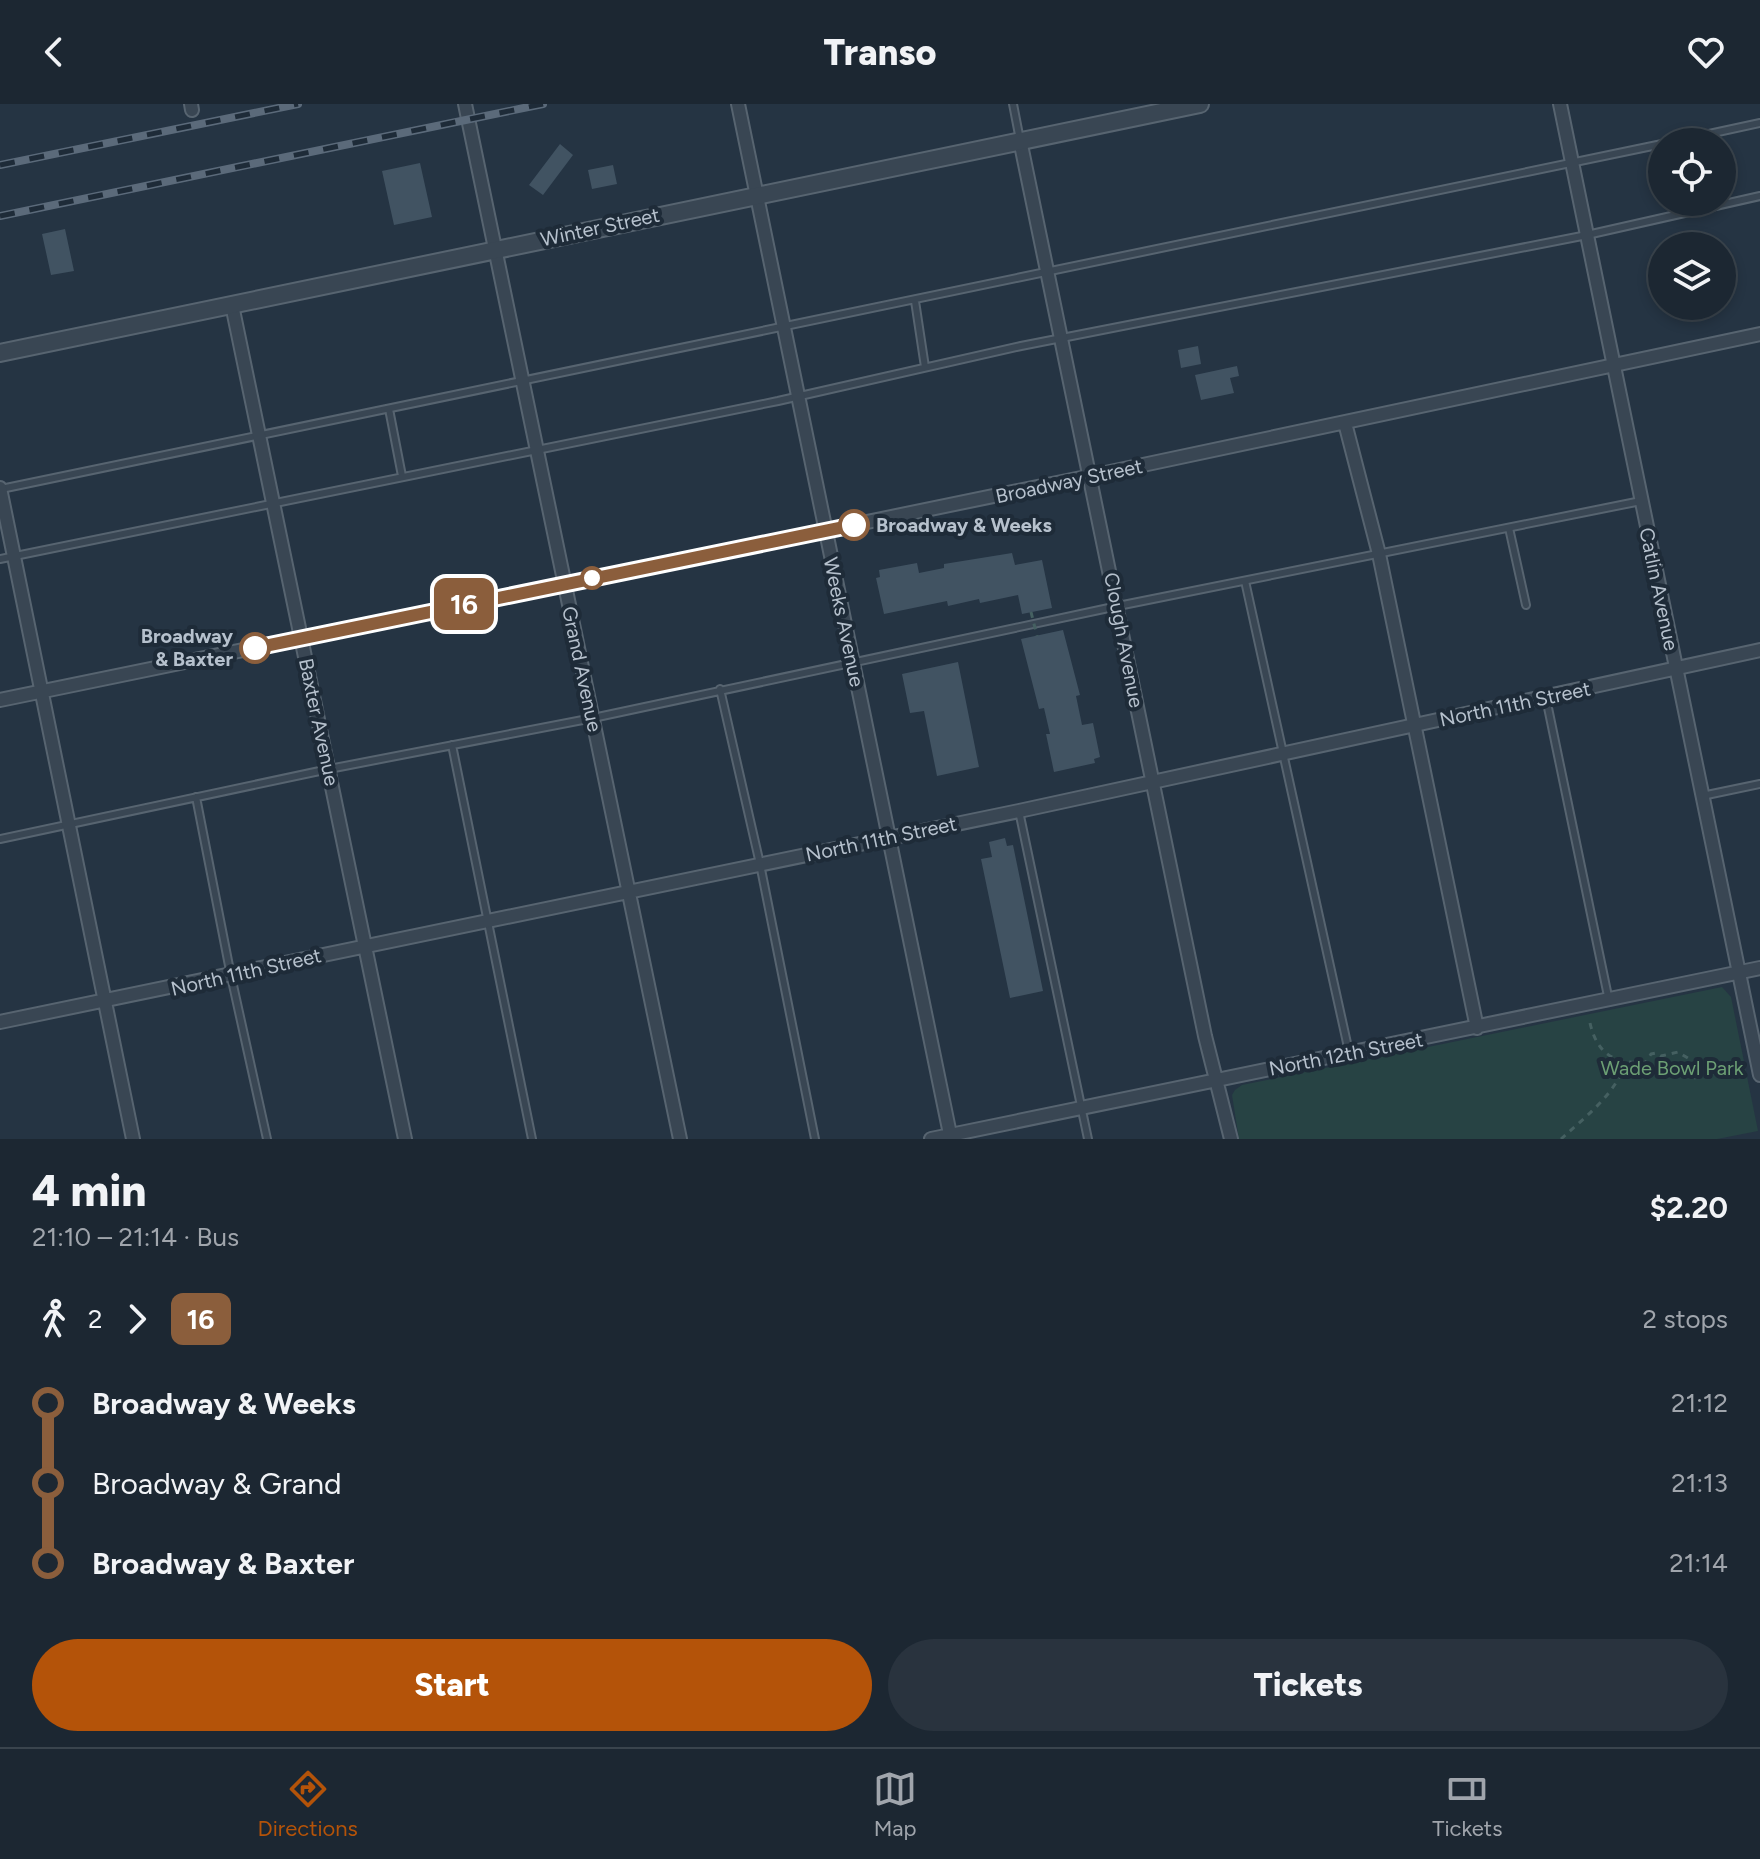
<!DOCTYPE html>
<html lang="en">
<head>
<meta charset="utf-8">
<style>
  :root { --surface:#1c2732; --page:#29333e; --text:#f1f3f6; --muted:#a0a5ac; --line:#3a444d; --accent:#b45309 }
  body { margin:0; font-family:Figtree,sans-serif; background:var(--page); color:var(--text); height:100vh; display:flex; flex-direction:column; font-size:30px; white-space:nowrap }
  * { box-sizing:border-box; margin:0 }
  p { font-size:26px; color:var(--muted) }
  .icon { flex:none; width:44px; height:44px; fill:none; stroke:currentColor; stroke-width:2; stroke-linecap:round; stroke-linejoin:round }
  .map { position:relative; height:1035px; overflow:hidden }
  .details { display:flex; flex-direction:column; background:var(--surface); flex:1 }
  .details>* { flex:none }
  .badge { padding:0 16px; border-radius:12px; font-size:28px; line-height:52px }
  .fabs { position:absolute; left:1648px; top:24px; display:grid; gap:16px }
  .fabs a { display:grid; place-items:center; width:88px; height:88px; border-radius:50%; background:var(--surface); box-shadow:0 4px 12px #0003,0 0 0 2px var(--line); font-size:40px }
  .map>.badge { position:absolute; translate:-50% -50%; box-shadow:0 0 0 4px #fff }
  .legs { display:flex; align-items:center; gap:12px; height:88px; padding:0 32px; font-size:26px }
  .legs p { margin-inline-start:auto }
  .overview { display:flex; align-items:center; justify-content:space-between; height:136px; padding:0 32px }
  h1 { font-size:44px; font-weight:800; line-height:60px }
  .action { display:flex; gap:16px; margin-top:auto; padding:16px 32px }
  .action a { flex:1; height:92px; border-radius:48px; background:var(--accent); color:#fff; font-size:32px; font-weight:800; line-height:92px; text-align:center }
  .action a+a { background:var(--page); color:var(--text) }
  ul { padding:0 32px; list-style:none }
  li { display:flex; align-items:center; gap:28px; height:80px; font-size:30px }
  li i { display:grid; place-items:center; width:12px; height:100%; margin:0 10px; background:currentColor }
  li i::after { content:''; width:20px; height:20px; margin:-10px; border:6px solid; border-radius:50%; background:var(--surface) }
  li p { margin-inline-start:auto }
  li:first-child i { background:linear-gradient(#0000 50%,currentColor 0) }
  li:last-child i { background:linear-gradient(currentColor 50%,#0000 0) }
  header { display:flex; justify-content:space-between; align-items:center; height:104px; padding:0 32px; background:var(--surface); font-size:36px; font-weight:800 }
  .tabs { display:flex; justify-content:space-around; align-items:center; height:112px; border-top:2px solid var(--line); background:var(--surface); font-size:22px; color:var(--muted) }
  .tabs a { display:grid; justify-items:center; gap:4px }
  .tabs .on { color:var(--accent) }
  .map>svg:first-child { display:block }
</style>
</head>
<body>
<header><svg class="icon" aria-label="back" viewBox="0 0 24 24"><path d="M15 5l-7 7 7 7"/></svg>Transo<svg class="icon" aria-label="heart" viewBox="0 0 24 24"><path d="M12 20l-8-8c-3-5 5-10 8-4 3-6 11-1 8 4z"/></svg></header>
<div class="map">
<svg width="1760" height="1035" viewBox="0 0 1760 1035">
  <rect width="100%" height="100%" fill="#253443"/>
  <path fill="#274344" d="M1722,883L1731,893L1758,1027L1717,1035H1239L1232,991L1235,986L1242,981Z"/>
  <path fill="#415362" d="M560,40L573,51L543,91L529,81Z
    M420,59L432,113L394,121L382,67Z
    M613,61L617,80L592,85L588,66Z
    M65,125L74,167L51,171L42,130Z
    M1198,242L1201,260L1181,264L1178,246Z
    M1237,262L1239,272L1230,274L1234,289L1201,296L1195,271Z
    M1012,449L1015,461L1042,456L1052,504L1022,510L1018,491L980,499L979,495L948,502L947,497L884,510L876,474L880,473L879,466L917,459L919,469L944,464V460Z
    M1063,526L1080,591L1076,592L1082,621L1093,619L1100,653L1094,655L1095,659L1054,668L1046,630H1050L1044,604L1039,605L1021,535Z
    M958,558L979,663L937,672L924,607L910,609L902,570Z
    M1005,734L1007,742L1013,741L1043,887L1010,894L981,755L992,753L989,738Z"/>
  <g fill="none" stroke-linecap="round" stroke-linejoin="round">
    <defs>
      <path id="service" d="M1013,0L1020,36
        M1672,38L1760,19
        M915,197L925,263
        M389,305L402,372
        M1,385L1662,40
        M1509,424L1526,501
        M0,455L778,297L1021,242L1587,131L1760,92
        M1245,477L1349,948
        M720,585L760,760L815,1035
        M1546,594L1609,897
        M452,641L532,1035
        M1702,692L1760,680
        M196,693L231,872L267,1035
        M1019,707L1088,1035
        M0,735L329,665L593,614L1118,502L1641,397"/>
      <path id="minor" d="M191,0L192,6
        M465,0L680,1035
        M738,0L951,1035
        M1560,0L1760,971
        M1020,36L1205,932L1231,1035
        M232,201L405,1035
        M1345,319L1379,450L1477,924
        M0,384L133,1035
        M0,596L1091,372L1760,230
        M0,918L1019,707L1760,546
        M931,1035L1760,864"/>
      <path id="tertiary" d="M0,249L1200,0"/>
    </defs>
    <use href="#service" stroke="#576470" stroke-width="10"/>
    <use href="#minor" stroke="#576470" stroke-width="16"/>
    <use href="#tertiary" stroke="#576470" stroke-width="20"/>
    <path stroke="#456061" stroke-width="3" stroke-dasharray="6 6" stroke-linecap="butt" d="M1590,919C1597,950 1615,961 1646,958L1651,950L1656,949L1661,952L1678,948L1691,956L1696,975
      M1561,1035C1585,1013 1616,990 1625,959"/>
    <use href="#service" stroke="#394653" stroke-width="6"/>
    <use href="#minor" stroke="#394653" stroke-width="12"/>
    <use href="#tertiary" stroke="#394653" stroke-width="16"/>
    <defs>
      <path id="rail" d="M0,61L298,0
        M0,112L543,0"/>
    </defs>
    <use href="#rail" stroke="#5b6a7a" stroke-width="8"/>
    <use href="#rail" stroke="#1e2b38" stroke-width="5" stroke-dasharray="15" stroke-linecap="butt"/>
    <path stroke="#456061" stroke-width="3" stroke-dasharray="6 6" stroke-linecap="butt" d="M1031,508L1037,532"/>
  </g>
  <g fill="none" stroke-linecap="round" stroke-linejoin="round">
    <defs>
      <path id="line-1" d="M255,544L854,421"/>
    </defs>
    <use href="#line-1" stroke="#fff" stroke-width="18"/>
    <use href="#line-1" stroke="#8b5e3c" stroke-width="12"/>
  </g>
  <g fill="#fff" stroke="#8b5e3c" stroke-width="4">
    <circle cx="854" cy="421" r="14"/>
    <circle cx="592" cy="474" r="10"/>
    <circle cx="255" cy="544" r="14"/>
  </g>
  <g text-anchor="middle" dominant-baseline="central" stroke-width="8" stroke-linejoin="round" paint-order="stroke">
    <g font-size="20" fill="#b6c1cd" stroke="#1e2b38">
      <text transform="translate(600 123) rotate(-12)">Winter Street</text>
      <text transform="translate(1069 377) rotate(-12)">Broadway Street</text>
      <text transform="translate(1659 485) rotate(78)">Catlin Avenue</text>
      <text transform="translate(844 518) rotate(78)">Weeks Avenue</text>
      <text transform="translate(1124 536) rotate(79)">Clough Avenue</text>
      <text transform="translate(582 565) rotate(78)">Grand Avenue</text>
      <text transform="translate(1515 600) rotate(-12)">North 11th Street</text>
      <text transform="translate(319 618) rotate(78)">Baxter Avenue</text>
      <text transform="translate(881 735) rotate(-12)">North 11th Street</text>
      <text transform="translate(246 868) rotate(-13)">North 11th Street</text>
      <text transform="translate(1346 950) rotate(-11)">North 12th Street</text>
    </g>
    <g font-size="20" font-weight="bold" fill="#b6c1cd" stroke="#1e2b38" text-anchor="start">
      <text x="876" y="421">Broadway &amp; Weeks</text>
      <text x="233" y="532" text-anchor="end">Broadway<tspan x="233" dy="23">&amp; Baxter</tspan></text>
    </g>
    <g font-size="20" fill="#6c9f74" stroke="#1e2b38">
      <text x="1672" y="964">Wade Bowl Park</text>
    </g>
  </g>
</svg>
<div class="fabs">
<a><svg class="icon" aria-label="locate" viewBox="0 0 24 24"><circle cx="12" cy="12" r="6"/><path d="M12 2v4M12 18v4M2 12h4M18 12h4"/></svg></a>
<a><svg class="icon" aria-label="layers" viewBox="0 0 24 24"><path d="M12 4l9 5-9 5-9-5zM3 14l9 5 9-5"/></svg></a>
</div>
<b class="badge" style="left:464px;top:500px;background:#8b5e3c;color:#fff">16</b>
</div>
<section class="details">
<div class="overview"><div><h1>4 min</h1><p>21:10 – 21:14 · Bus</p></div><b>$2.20</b></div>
<div class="legs"><svg class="icon" aria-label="walk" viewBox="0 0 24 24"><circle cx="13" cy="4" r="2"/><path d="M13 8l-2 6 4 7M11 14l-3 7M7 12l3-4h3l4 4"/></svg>2<svg class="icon" aria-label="forward" viewBox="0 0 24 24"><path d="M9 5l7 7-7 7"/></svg><b class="badge" style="background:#8b5e3c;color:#fff">16</b><p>2 stops</p></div>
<ul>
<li><i style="color:#8b5e3c"></i><b>Broadway &amp; Weeks</b><p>21:12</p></li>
<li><i style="color:#8b5e3c"></i><span>Broadway &amp; Grand</span><p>21:13</p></li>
<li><i style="color:#8b5e3c"></i><b>Broadway &amp; Baxter</b><p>21:14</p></li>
</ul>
<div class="action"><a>Start</a><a>Tickets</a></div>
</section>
<nav class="tabs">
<a class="on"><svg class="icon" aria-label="directions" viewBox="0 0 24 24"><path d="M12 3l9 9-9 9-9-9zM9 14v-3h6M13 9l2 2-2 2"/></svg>Directions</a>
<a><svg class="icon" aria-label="map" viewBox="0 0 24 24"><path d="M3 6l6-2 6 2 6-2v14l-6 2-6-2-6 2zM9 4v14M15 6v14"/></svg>Map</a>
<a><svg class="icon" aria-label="tickets" viewBox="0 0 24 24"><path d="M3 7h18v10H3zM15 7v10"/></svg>Tickets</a>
</nav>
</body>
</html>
